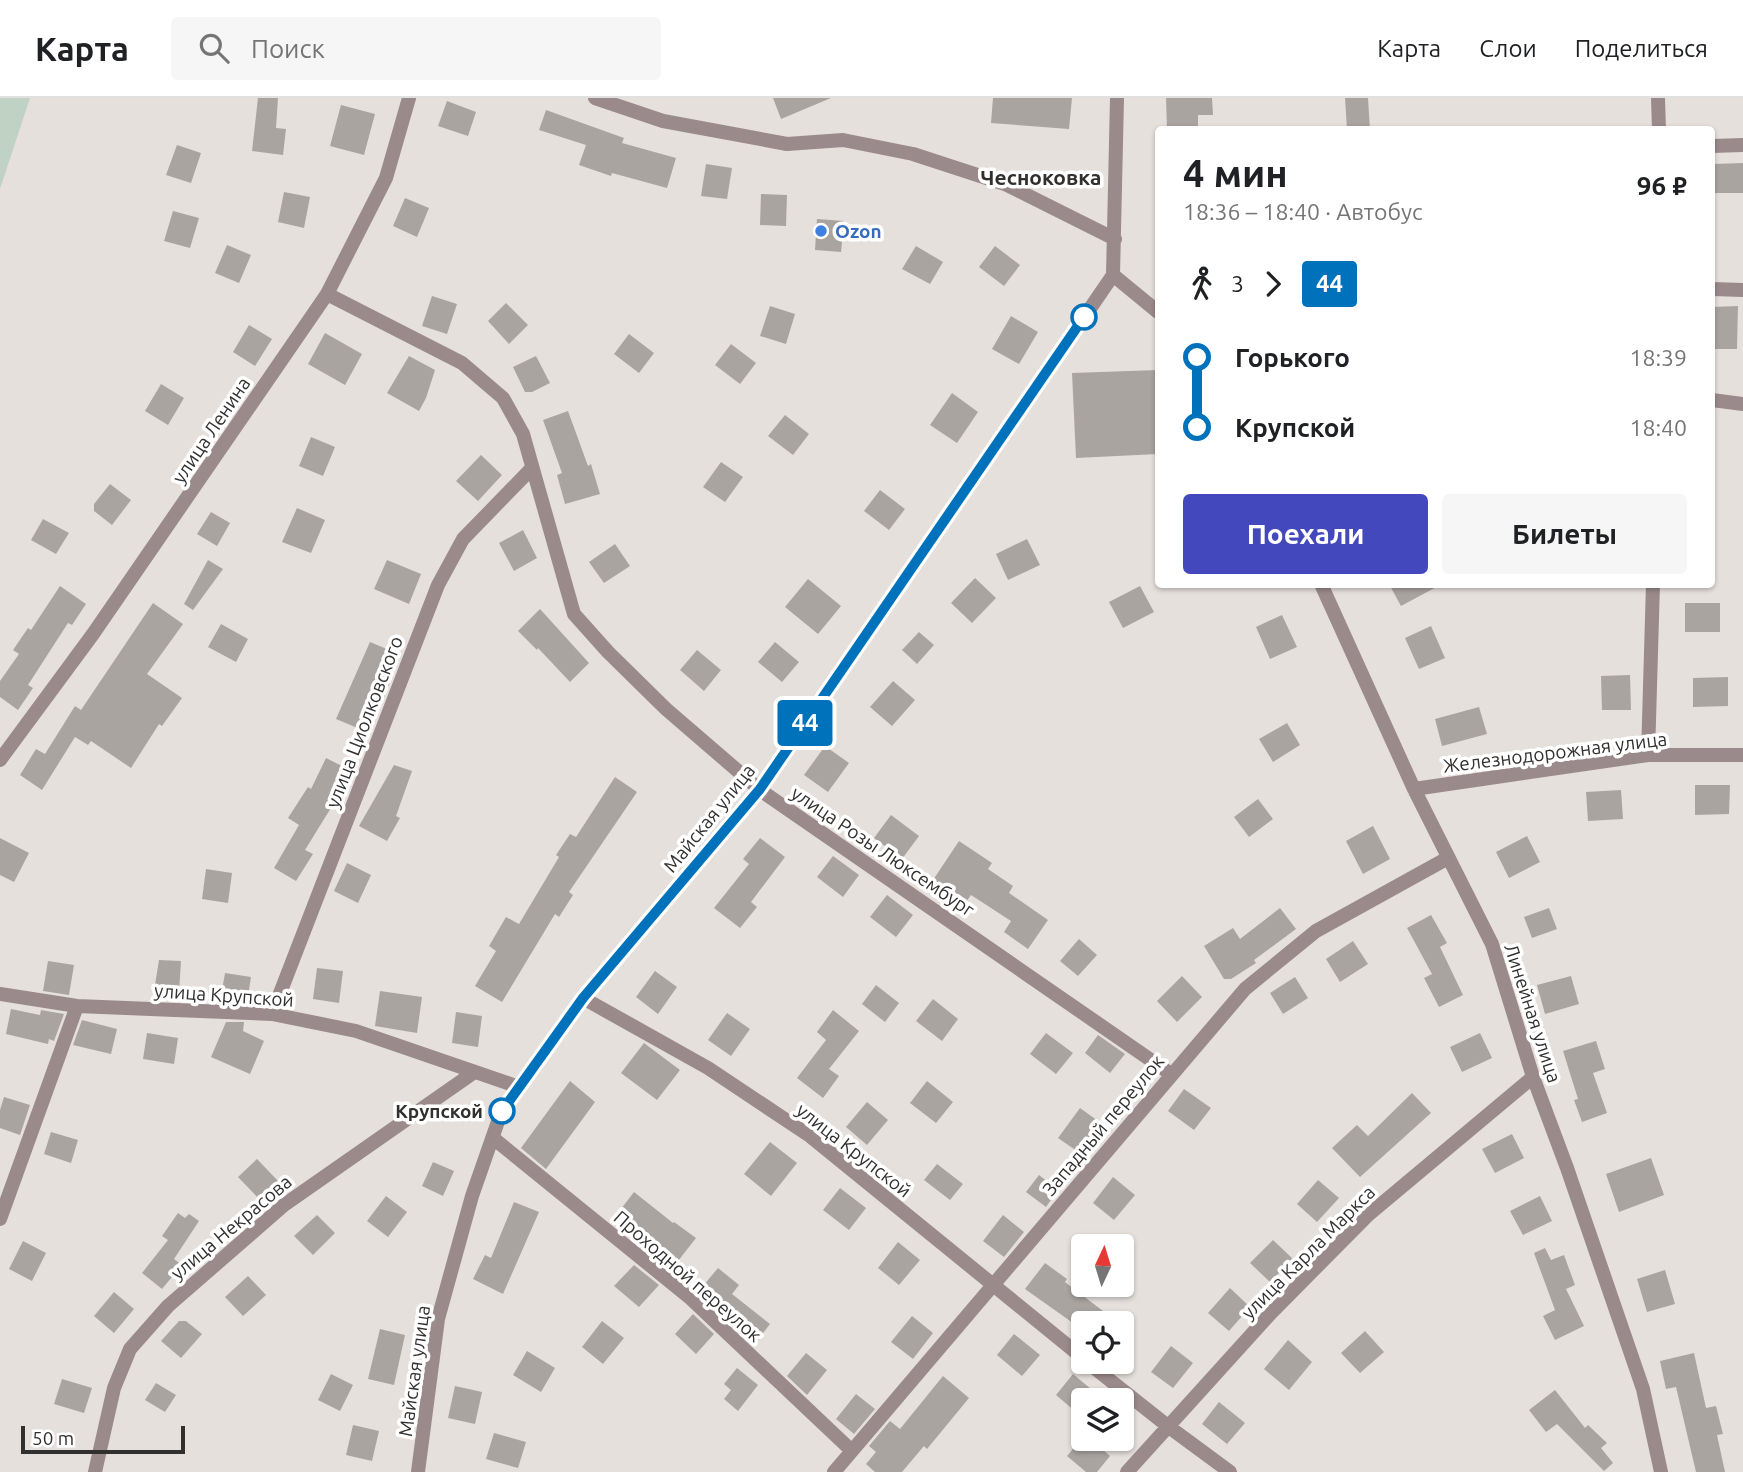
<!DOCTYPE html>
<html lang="ru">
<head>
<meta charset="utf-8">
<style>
  :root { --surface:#fff; --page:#f6f6f6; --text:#202124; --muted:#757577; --line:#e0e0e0; --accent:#4448bd }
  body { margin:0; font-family:Ubuntu,sans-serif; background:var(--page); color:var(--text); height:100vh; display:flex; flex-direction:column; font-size:26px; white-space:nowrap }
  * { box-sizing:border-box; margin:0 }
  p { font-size:23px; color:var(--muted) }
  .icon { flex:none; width:38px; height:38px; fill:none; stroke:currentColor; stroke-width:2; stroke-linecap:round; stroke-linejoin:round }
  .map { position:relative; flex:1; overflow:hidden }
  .drawer { position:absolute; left:1155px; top:28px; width:560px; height:462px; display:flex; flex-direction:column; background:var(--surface); border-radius:7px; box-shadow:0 2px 5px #0004 }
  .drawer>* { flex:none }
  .badge { padding:0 14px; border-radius:5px; font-size:24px; line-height:46px }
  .needle { width:46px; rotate:4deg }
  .controls { position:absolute; left:1071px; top:1136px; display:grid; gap:14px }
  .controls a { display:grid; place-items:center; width:63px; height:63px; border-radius:7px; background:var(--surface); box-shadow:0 2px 5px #0004; font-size:35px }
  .scale { position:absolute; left:21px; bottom:18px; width:164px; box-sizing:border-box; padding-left:7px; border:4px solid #32302f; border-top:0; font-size:19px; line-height:24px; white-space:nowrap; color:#32302f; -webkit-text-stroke:5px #fff; paint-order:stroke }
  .map>.badge { position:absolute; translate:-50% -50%; box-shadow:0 0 0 4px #fff }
  .legs { display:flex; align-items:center; gap:10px; height:77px; padding:0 28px; font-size:23px }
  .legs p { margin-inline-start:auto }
  .headline { display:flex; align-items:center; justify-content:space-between; height:119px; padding:0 28px }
  h1 { font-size:38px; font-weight:600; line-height:52px }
  .cta { display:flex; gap:14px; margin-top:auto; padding:14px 28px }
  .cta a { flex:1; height:80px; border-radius:7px; background:var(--accent); color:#fff; font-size:28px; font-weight:600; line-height:80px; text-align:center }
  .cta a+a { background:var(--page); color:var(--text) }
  ul { padding:0 28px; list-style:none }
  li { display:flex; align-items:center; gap:24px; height:70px; font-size:26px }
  li i { display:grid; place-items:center; width:10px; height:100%; margin:0 9px; background:currentColor }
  li i::after { content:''; width:18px; height:18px; margin:-9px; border:5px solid; border-radius:50%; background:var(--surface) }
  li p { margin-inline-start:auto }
  li:first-child i { background:linear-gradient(#0000 50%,currentColor 0) }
  li:last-child i { background:linear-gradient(currentColor 50%,#0000 0) }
  header { display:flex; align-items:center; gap:42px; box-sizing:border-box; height:98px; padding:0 35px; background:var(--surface); border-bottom:2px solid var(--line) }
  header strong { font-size:33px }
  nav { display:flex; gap:38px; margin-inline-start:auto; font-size:24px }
  .search { width:490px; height:63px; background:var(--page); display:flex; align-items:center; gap:18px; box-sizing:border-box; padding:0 24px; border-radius:7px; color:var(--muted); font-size:26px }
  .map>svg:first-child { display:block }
</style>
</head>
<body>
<header>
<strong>Карта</strong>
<div class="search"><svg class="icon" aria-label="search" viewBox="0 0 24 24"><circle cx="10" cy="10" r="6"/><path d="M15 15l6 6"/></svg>Поиск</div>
<nav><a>Карта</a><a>Слои</a><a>Поделиться</a></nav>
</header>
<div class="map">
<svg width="1743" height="1374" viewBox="0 0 1743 1374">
  <rect width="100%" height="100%" fill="#e6e0dd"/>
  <path fill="#c0d2c4" d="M0,0H30L0,91Z"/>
  <path fill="#aaa4a1" d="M258,0H278L276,30L286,31L283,57L252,53Z
    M773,0H831L781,21Z
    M993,0H1072L1069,31L991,25Z
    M1166,0H1212L1213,17H1198V32H1167Z
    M1345,0H1368L1370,32H1347Z
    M447,3L476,14L468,38L438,28Z
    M341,7L375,16L364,57L330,48Z
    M546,12L624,40L622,45L676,60L667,90L612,75L611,78L579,67L586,47L539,32Z
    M177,47L201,55L191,85L166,77Z
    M1743,65V95H1713V66Z
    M706,66L732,70L727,101L701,98Z
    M284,94L310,99L304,130L278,124Z
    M761,96L787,97L786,128L760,127Z
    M405,100L429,110L417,139L393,128Z
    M173,113L199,120L190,150L164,143Z
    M817,121L844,123L841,154L815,152Z
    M227,147L251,157L239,185L215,175Z
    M916,148L943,164L930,186L902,171Z
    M995,148L1020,167L1004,188L979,169Z
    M432,198L457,206L447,236L422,228Z
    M506,205L528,227L509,246L488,223Z
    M770,208L795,216L786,246L760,238Z
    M1738,208L1737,251H1712V209Z
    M1011,218L1038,234L1019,266L992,251Z
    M249,227L272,241L255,268L233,254Z
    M325,235L362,256L345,287L308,266Z
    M629,236L654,255L639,275L614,256Z
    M731,246L756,265L740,286L715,267Z
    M409,258L435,272L426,300L419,313L387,295Z
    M536,258L550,285L532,294H525L513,269Z
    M1158,272V356L1076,360L1072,275Z
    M161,286L184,300L168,327L145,313Z
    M952,295L978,314L957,345L930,327Z
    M568,313L588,368L591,366L600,396L565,406L557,377L562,375L543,322Z
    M785,317L809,336L793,357L768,338Z
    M311,339L335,349L323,378L299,368Z
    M481,357L502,377L478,403L456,383Z
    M721,364L743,379L725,404L703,389Z
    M110,386L131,402L112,427L94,413V406Z
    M880,392L905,411L889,432L864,413Z
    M297,410L325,422L311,455L282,444Z
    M211,414L230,425L217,448L197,436Z
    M43,421L69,435L56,456L31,442Z
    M523,432L537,460L514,473L499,445Z
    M1027,441L1040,467L1008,482L996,456Z
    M615,446L630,468L604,485L589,464Z
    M208,462L223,471L193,512L184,506Z
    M387,462L421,476L409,506L374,491Z
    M975,480L996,500L972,525L951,505Z
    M808,481L841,508L818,536L785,509Z
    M1389,486H1442L1401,508Z
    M60,488L86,506L72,527L68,525L28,587L33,590L18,612L0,599V583L19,556L13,552L28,530L31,532Z
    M1140,488L1154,514L1123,530L1109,504Z
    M153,505L183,526L147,576L182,600L162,628L159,626L131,670L91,643L88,647L75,639L42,692L20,677L36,651L45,656L75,608L81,612Z
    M1685,505H1720V534H1685Z
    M540,511L589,565L570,584L538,550L537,552L518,533Z
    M1282,517L1297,549L1270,561L1256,529Z
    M221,526L248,541L236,564L208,549Z
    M1431,528L1445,560L1419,571L1405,540Z
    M919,534L934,547L917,566L902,552Z
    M370,544L394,554L384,578L391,581L380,610L375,608L365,633L336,621Z
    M775,544L799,564L782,584L758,564Z
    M697,552L721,572L704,593L680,572Z
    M1630,577L1631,612H1602L1601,578Z
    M1728,579V608L1693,609V580Z
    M893,583L915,602L892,628L870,609Z
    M1479,609L1487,636L1442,648L1435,621Z
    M1287,625L1300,647L1273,664L1259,641Z
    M825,648L849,665L828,694L804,677Z
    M326,660L348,671L332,704L334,705L305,752L313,756L296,783L274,770L299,727L288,720L308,689L311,691Z
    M394,667L412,673L396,718L400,720L387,743L359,728Z
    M615,679L637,694L569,794L573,797L559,819L555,816L502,904L475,888L496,853L489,848L506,819L519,826L559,759L556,757L570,736L576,739Z
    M1695,687H1730L1729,716L1695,717Z
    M1621,692L1623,721L1588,723L1586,694Z
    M1258,701L1273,721L1249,739L1234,719Z
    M891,717L919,738L902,761L874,740Z
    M1373,728L1390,761L1363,776L1346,743Z
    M1527,738L1540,764L1509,780L1496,754Z
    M0,740L29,755L14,784L0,777Z
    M760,740L785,759L751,804L757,809L740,830L714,810L749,766L743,761Z
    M959,743L992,765L988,771L1013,788L1009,795L1048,822L1028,851L1004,834L1011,823L971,797L966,804L933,782Z
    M833,758L859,777L843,799L817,779Z
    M347,765L371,777L358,805L334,793Z
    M206,771L232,775L228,805L202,801Z
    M887,797L913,817L896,839L870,819Z
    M1280,810L1296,831L1254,862L1256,865L1231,881H1224L1204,848L1233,830L1240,841Z
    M1549,810L1557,831L1532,840L1524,819Z
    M1431,817L1447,845L1440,849L1463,897L1439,909L1424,880L1432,876L1407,830Z
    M1079,841L1097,857L1078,878L1060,863Z
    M1353,843L1368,866L1340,884L1326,861Z
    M159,862L181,863L179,895L154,893Z
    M48,863L74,867L69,897L43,893Z
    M317,870L343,873L339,905L313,901Z
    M655,873L677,889L658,916L636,899Z
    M225,875L251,879L247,905L220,904Z
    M1182,878L1202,899L1177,924L1157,903Z
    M1571,878L1579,906L1545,916L1537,887Z
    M1295,879L1308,900L1283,916L1270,895Z
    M876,887L899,905L885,924L862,906Z
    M380,893L422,899L417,935L375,928Z
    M933,901L958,921L942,943L916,923Z
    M11,911L40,917L41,912L64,916L54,943L49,941L48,946L6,936Z
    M833,912L859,933L829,971L839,978L823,1000L797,980L826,942L817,934Z
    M456,914L482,918L478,949L452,945Z
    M727,915L750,931L731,958L708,942Z
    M82,922L117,931L111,956L73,947Z
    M226,924H244L243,933L264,943L250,976L211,959Z
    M147,935L178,940L174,966L143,961Z
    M1046,935L1073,955L1056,976L1030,956Z
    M1480,935L1492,960L1462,974L1450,949Z
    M1098,937L1125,956L1110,975L1085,955Z
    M1596,943L1605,971L1593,975L1607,1015L1582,1024L1574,1002L1578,1001L1563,953Z
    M644,945L680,972L657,1002L621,975Z
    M570,983L595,1004L546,1071L521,1050Z
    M927,983L953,1004L936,1025L910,1005Z
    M1184,991L1211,1010L1194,1032L1168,1013Z
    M1412,995L1431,1015L1360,1079L1332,1050L1357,1027L1368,1038Z
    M4,999L30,1007L20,1037L0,1030V1012Z
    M867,1004L888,1022L867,1047L846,1029Z
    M1080,1010L1105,1028L1084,1058L1058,1040Z
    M51,1034L78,1042L71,1065L44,1056Z
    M1512,1036L1524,1060L1495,1075L1482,1051Z
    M770,1044L797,1065L771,1098L744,1076Z
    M1651,1060L1664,1097L1619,1114L1606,1076Z
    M257,1061L279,1084L260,1102L238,1079Z
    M433,1064L454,1073L443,1098L422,1088Z
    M937,1066L963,1086L950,1102L924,1082Z
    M1039,1077L1058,1092L1046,1109L1026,1094Z
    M1113,1079L1135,1097L1114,1122L1093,1105Z
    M1318,1082L1339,1100L1317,1124L1297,1106Z
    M840,1090L866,1110L849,1132L823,1112Z
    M634,1094L673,1125L674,1124L696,1140L671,1172L647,1152L650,1149L614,1120Z
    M386,1098L407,1114L388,1139L367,1123Z
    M1540,1098L1552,1123L1523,1137L1510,1113Z
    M514,1104L539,1114L503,1196L473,1181L485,1157L491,1160Z
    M178,1115L185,1120L189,1116L199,1123L174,1161L182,1167L162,1191L142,1175L168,1142L162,1138Z
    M317,1117L335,1135L313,1157L294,1138Z
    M1003,1117L1024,1134L1004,1159L983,1143Z
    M1273,1142L1293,1161L1270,1184L1250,1165Z
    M23,1143L46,1155L32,1183L9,1171Z
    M898,1144L920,1162L899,1187L878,1170Z
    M1545,1150L1551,1162L1564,1157L1575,1187L1566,1191L1584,1228L1555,1242L1543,1218L1555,1212L1534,1155Z
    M1045,1165L1067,1181L1065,1184L1103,1213L1094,1225H1073L1025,1191Z
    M634,1167L659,1187L639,1209L614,1188Z
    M718,1170L739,1187L732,1196L770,1226L754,1247L698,1194Z
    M1665,1172L1675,1206L1647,1214L1637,1181Z
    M248,1178L266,1197L243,1218L225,1199Z
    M1230,1190L1250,1209L1229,1233L1208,1215Z
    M114,1194L134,1211L114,1235L94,1218Z
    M693,1216L714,1236L696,1256L675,1236Z
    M912,1218L933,1235L913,1261L891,1244Z
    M179,1223H186L202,1236L181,1260L161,1243Z
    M602,1223L624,1240L603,1266L582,1249Z
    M380,1231L405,1237L394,1287L368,1281Z
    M1365,1233L1384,1254L1360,1275L1341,1255Z
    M1014,1236L1040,1257L1022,1278L997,1257Z
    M1288,1242L1312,1264L1289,1292L1264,1271Z
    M1171,1248L1193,1265L1173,1290L1151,1274Z
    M527,1253L555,1270L541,1294L513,1277Z
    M806,1255L827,1272L807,1297L787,1278Z
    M1694,1255L1706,1310L1716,1308L1723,1336L1717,1337L1725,1374H1696L1676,1289L1666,1291L1660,1263Z
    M737,1270L758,1287L738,1313L724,1301L731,1292L724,1286Z
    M331,1276L353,1287L340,1313L318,1302Z
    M1073,1276L1104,1302H1083V1320L1056,1297Z
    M943,1278L969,1300L927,1351L924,1348L902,1374H875L866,1366L876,1354L869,1348L890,1323L900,1331Z
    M62,1281L92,1290L84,1315L54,1306Z
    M156,1285L176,1297L165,1314L145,1302Z
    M455,1288L482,1294L475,1326L448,1320Z
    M1555,1292L1585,1330L1588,1327L1607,1345L1601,1350L1613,1365L1604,1373L1557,1326L1546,1334L1529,1312Z
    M856,1296L875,1311L854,1336L836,1321Z
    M1219,1304L1245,1325L1227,1346L1202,1326Z
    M353,1327L379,1333L372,1363L346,1357Z
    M494,1335L526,1344L518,1370L486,1361Z
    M1083,1339L1089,1340L1110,1358L1097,1374H1086L1067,1358Z"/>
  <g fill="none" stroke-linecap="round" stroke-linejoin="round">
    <path stroke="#9b8a8b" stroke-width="14" d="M595,0L663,23L787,46L843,42L913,56L1005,86L1115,141
      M1658,0L1659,32
      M1712,48L1743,47
      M1113,177L1158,214
      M1712,191L1743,192
      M327,196L462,265L503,300L523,336L574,516L608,554L666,611L760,692L1171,976
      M1712,302L1743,306
      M1321,486L1414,691L1492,846L1533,979L1567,1070L1643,1291L1661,1374
      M1648,657L1653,486
      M0,662L93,536L327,196L386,80L409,0
      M1414,691L1648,657H1743
      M0,896L77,908L272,916L356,933L519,989
      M583,900L708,970L810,1038L1083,1260
      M272,916L438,487L463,441L532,370
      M493,1040L689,1199L852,1353
      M0,1121L77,908
      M1087,1264L1169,1329L1230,1374
      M95,1374L114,1290L130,1251L168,1208L284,1107L473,975
      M418,1374L438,1221L472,1098L502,1012L583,900L760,692L1113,177L1117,0
      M834,1374L1245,891L1316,833L1448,760
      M1127,1374L1270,1216L1367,1118L1533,979"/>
  </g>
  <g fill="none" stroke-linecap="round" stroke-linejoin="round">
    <defs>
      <path id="line-1" d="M502,1013L583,900L760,691L1084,219"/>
    </defs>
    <use href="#line-1" stroke="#fff" stroke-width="16"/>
    <use href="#line-1" stroke="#0072bc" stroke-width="10"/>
  </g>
  <circle fill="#3f7fe0" stroke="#fff" stroke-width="2.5" cx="821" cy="133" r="7"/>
  <g fill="#fff" stroke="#0072bc" stroke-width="3.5">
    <circle cx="1084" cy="219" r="12"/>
    <circle cx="502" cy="1013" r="12"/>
  </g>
  <g text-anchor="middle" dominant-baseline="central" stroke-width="7" stroke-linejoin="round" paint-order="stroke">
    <g font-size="19" font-weight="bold" fill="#366cbe" stroke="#fff" text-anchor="start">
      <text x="835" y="133">Ozon</text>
    </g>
    <g font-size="19" fill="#32302f" stroke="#fff">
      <text transform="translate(211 332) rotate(-56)">улица Ленина</text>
      <text transform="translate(364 624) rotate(-69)">улица Циолковского</text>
      <text transform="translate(1555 654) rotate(-7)">Железнодорожная улица</text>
      <text transform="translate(709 720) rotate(-51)">Майская улица</text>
      <text transform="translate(883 753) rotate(34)">улица Розы Люксембург</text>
      <text transform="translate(224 897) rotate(4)">улица Крупской</text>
      <text transform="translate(1533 915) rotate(72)">Линейная улица</text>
      <text transform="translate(1103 1027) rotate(-50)">Западный переулок</text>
      <text transform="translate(854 1052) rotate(38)">улица Крупской</text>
      <text transform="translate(231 1129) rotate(-40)">улица Некрасова</text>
      <text transform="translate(1308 1154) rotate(-45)">улица Карла Маркса</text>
      <text transform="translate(688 1178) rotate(41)">Проходной переулок</text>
      <text transform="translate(414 1273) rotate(-82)">Майская улица</text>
    </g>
    <g font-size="19" font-weight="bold" fill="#32302f" stroke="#fff" text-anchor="end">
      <text x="483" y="1013">Крупской</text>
    </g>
    <g font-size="21" font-weight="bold" fill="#32302f" stroke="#fff">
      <text x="1041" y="79">Чесноковка</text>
    </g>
  </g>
</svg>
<div class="controls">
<a><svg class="needle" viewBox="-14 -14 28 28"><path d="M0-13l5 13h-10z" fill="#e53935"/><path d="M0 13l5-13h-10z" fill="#757577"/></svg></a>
<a><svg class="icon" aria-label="locate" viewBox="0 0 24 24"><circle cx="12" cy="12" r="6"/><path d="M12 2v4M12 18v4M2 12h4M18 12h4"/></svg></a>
<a><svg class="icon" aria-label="layers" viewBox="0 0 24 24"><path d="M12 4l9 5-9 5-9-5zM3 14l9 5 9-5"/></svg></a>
</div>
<div class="scale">50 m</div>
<b class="badge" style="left:805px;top:625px;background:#0072bc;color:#fff">44</b>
<section class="drawer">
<div class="headline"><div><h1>4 мин</h1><p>18:36 – 18:40 · Автобус</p></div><b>96 ₽</b></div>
<div class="legs"><svg class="icon" aria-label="walk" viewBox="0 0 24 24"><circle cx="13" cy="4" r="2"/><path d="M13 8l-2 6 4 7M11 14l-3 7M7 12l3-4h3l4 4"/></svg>3<svg class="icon" aria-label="forward" viewBox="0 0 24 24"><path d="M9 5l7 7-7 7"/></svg><b class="badge" style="background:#0072bc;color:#fff">44</b></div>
<ul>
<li><i style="color:#0072bc"></i><b>Горького</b><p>18:39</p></li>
<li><i style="color:#0072bc"></i><b>Крупской</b><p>18:40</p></li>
</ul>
<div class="cta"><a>Поехали</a><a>Билеты</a></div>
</section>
</div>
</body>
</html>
